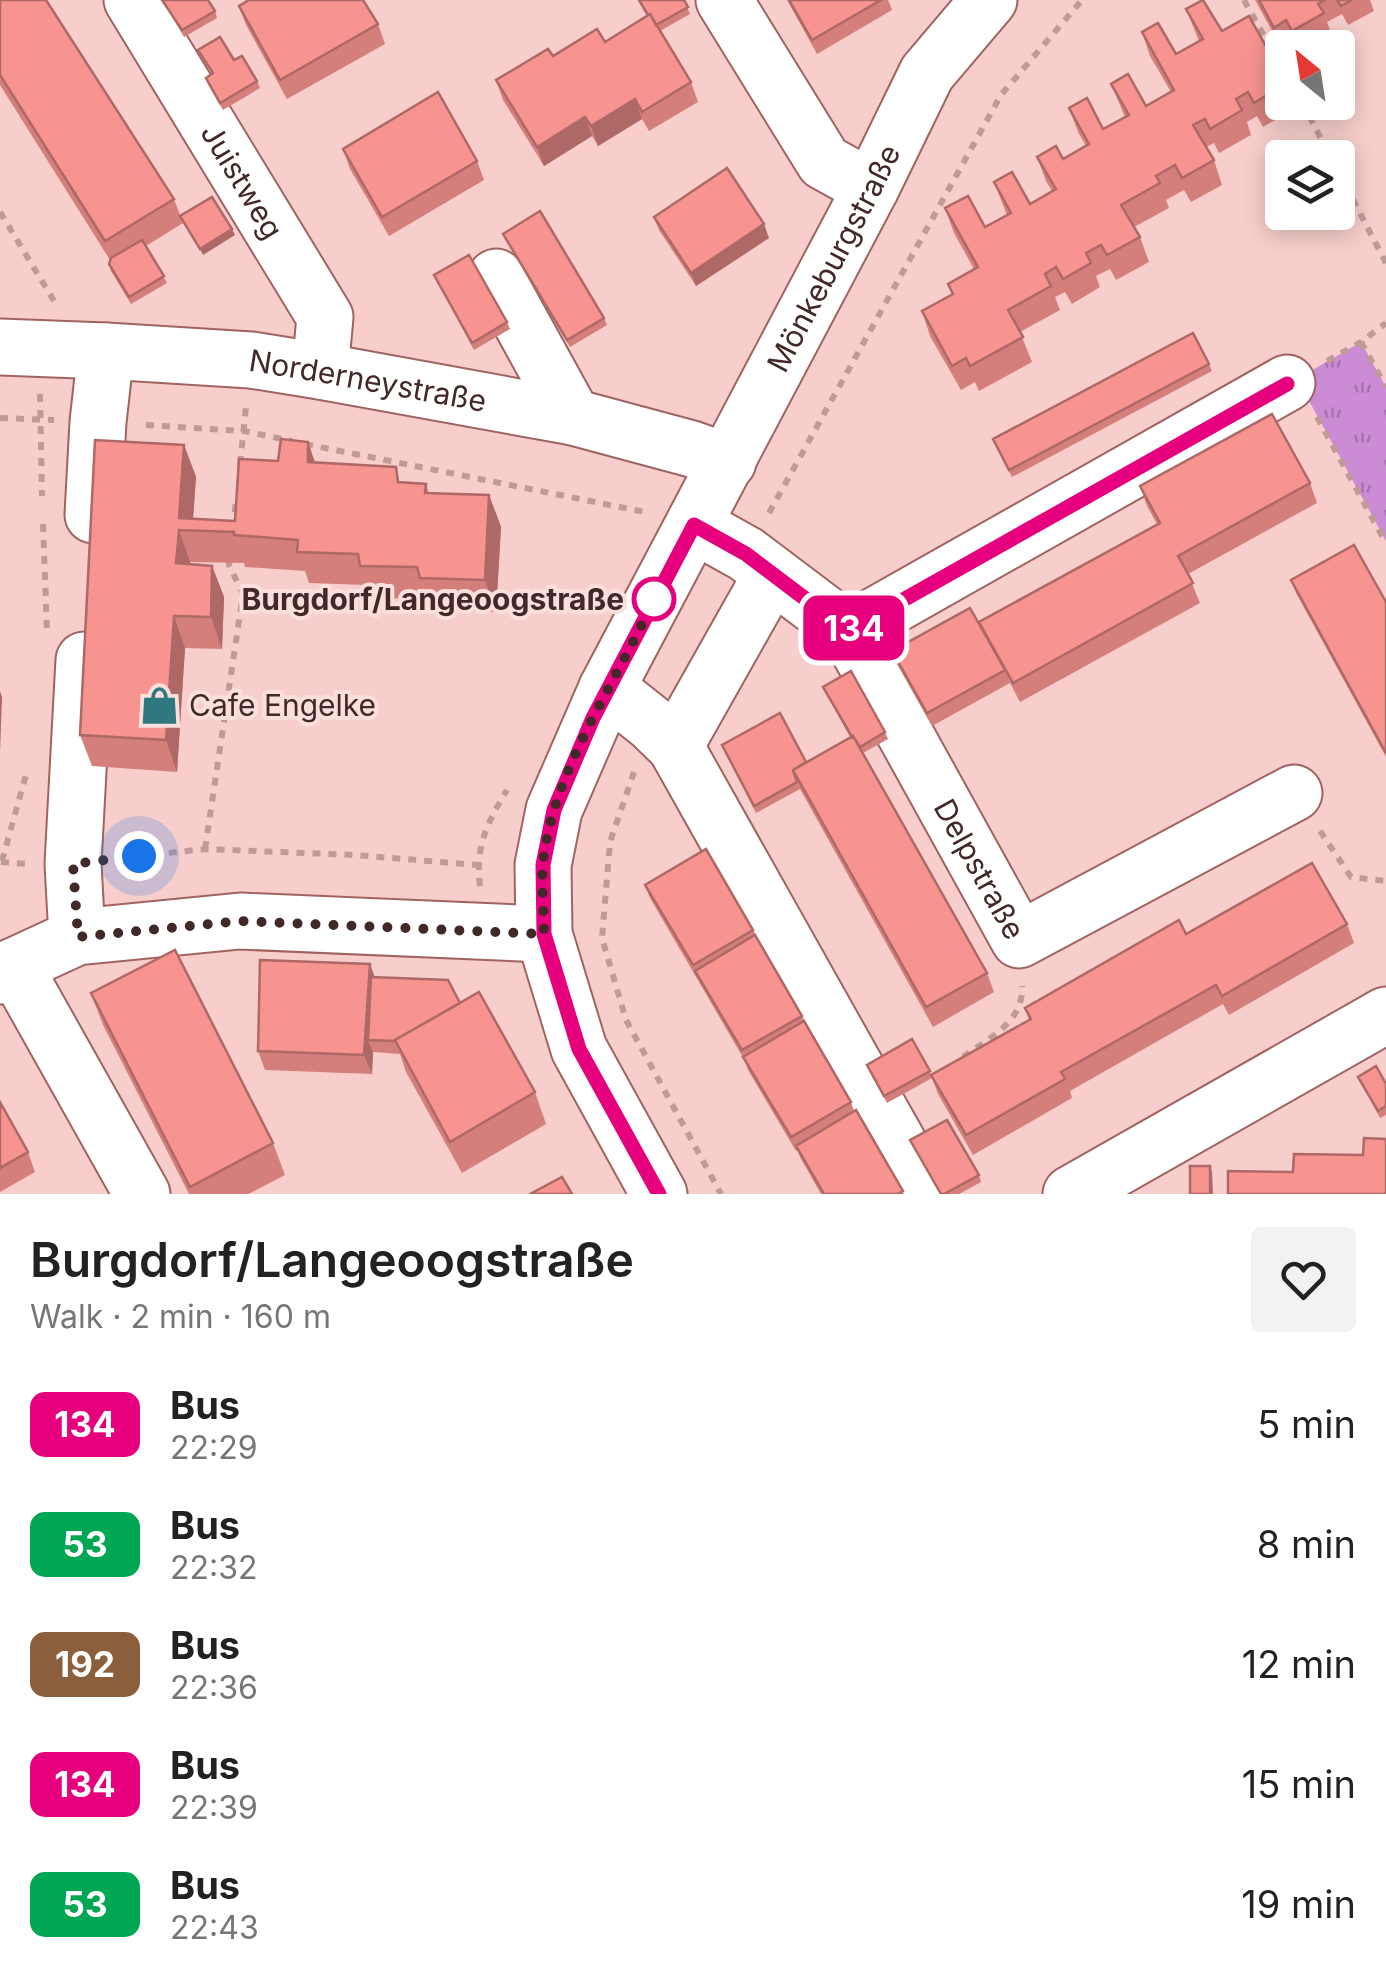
<!DOCTYPE html>
<html lang="en">
<head>
<meta charset="utf-8">
<style>
  :root { --surface:#fff; --page:#f2f2f2; --text:#222; --muted:#767676 }
  body { margin:0; font-family:Inter,sans-serif; background:var(--page); color:var(--text); height:100vh; display:flex; flex-direction:column; font-size:38px; white-space:nowrap }
  * { box-sizing:border-box; margin:0 }
  p { font-size:32px; color:var(--muted) }
  .icon { flex:none; width:55px; height:55px; fill:none; stroke:currentColor; stroke-width:2; stroke-linecap:round; stroke-linejoin:round }
  .map { position:relative; height:1194px; overflow:hidden }
  .side { display:flex; flex-direction:column; background:var(--surface); flex:1 }
  .side>* { flex:none }
  .badge { padding:0 20px; border-radius:15px; font-size:35px; line-height:65px }
  .needle { width:65px; rotate:330deg }
  .buttons { position:absolute; left:1265px; top:30px; display:grid; gap:20px }
  .buttons a { display:grid; place-items:center; width:90px; height:90px; border-radius:10px; background:var(--surface); box-shadow:0 5px 25px #0003; font-size:50px }
  .you { position:absolute; width:50px; height:50px; margin:-25px; border:8px solid #fff; border-radius:50%; background:#1a73e8; box-shadow:0 0 0 15px #1a73e833 }
  .map>.badge { position:absolute; translate:-50% -50%; box-shadow:0 0 0 5px #fff }
  .round { display:grid; place-items:center; flex:none; width:105px; height:105px; border-radius:10px; background:var(--page) }
  .summary { display:flex; align-items:center; justify-content:space-between; height:170px; padding:0 30px }
  h1 { font-size:48px; font-weight:600; line-height:75px }
  ul { padding:0; list-style:none }
  li { display:flex; align-items:center; gap:30px; height:120px; padding:0 30px }
  li div { flex:1 }
  li b { display:block; font-size:38px }
  li em { font-style:normal }
  li .badge { min-width:110px; font-weight:700; text-align:center }
  .map>svg:first-child { display:block }
</style>
</head>
<body>
<div class="map">
<svg width="1386" height="1194" viewBox="0 0 1386 1194">
  <defs>
    <pattern id="park-tufts" width="24" height="20" patternUnits="userSpaceOnUse" patternTransform="scale(2.5)"><rect width="24" height="20" fill="#cc8bd5"/><path d="M3 7l-1-3M5 7V3M7 7l1-3M15 17l-1-3M17 17v-4M19 17l1-3" fill="none" stroke="#a772ad"/></pattern>
  </defs>
  <rect width="100%" height="100%" fill="#f7cecb"/>
  <path fill="url(#park-tufts)" d="M1361,342L1386,387V541L1297,379Z"/>
  <g fill="none" stroke-linecap="round" stroke-linejoin="round">
    <defs>
      <g id="minor">
        <path id="s1" d="M132,0L325,317L320,371"/>
        <path d="M724,0L824,162L871,188"/>
        <path d="M496,277L573,417"/>
        <path id="s2" d="M0,347L106,351L251,360L320,371L573,417L692,449L728,462"/>
        <path d="M93,515L98,422L106,351"/>
        <path d="M694,525L746,554L848,631L1287,383"/>
        <path id="s3" d="M848,631L1019,940L1294,793"/>
        <path d="M607,688L651,723L675,746L927,1194"/>
        <path d="M675,746L772,574"/>
        <path d="M77,937L73,864L84,660"/>
        <path d="M14,966L142,1194"/>
        <path d="M0,976L14,966L77,937L240,921L544,934"/>
        <path id="s4" d="M659,1194L579,1049L544,934L543,865L554,810L607,688L871,188L927,73L989,0"/>
        <path d="M1071,1194L1386,1015"/>
      </g>
    </defs>
    <use href="#minor" stroke="#9f6461" stroke-width="59"/>
    <path stroke="#bf9b98" stroke-width="6" stroke-dasharray="8 8" stroke-linecap="butt" d="M1244,0L1282,68
      M1302,102L1331,158
      M1338,171L1386,263
      M0,212L54,301
      M1361,342L1386,387
      M1327,361L1361,342L1386,323
      M40,394L42,496
      M1317,417L1386,543
      M0,418L54,420
      M146,425L244,431L292,441
      M305,444L645,512
      M240,464L246,407
      M769,513L1001,95L1082,0
      M43,524L47,631
      M233,528L236,501
      M634,772L610,842L602,938L626,1020L721,1194
      M1320,831L1351,877L1386,881
      M205,849L243,594L229,565L230,556
      M121,858L205,849L355,855L477,865
      M2,861L27,771
      M1,862L28,864
      M480,886C475,847 487,823 507,790
      M963,1057C988,1039 1024,1022 1022,986"/>
    <use href="#minor" stroke="#fff" stroke-width="55"/>
  </g>
  <path fill="#d57f7c" d="M0,0L174,199L183,223L146,246L167,283L131,304L111,271L109,264L110,260L0,85Z
    M162,0L215,11L217,18L184,37Z
    M638,0H684L690,14L660,31L691,82L698,102L649,131L642,119L598,146L592,136L544,166L503,100L496,80L605,42L647,16Z
    M787,0H888L892,10L817,54Z
    M1255,0H1370L1374,11L1348,25L1342,14L1327,22L1331,33L1304,48H1298L1294,40L1281,47Z
    M239,6L378,24L385,44L287,99L246,25Z
    M1186,9L1222,31L1282,75V102H1294L1296,108L1263,127L1257,116L1247,122L1251,135L1219,153L1214,143L1206,147L1214,160L1222,185L1191,202L1184,190L1166,200L1169,208L1134,227L1140,237L1149,262L1116,280L1110,269L1096,276L1100,287L1072,304L1065,292L1055,297L1060,310L1020,332L1032,362L979,391L975,382L961,390L930,336L922,311L952,295L948,284L974,269L954,233L945,208L985,227L1007,215L994,182L1030,204L1052,191L1046,181L1037,157L1063,159L1086,146L1078,132L1069,108L1103,129L1125,117L1111,84L1146,106L1171,92L1150,56L1142,32L1176,54L1199,41Z
    M198,50L234,60L257,81L260,88L223,110L208,84L206,78L212,74Z
    M343,149L477,161L484,180L389,236L350,169Z
    M654,217L769,238L696,286L659,230Z
    M503,234L604,318L607,325L570,347L506,240Z
    M434,275L507,322L510,329L474,350Z
    M1209,364L1212,371L1012,477L993,439Z
    M184,445L196,477L193,519L235,521L315,462L401,483L426,484L429,493L489,495L501,527L496,612L431,610L427,599L372,598L367,585L309,583L305,571L245,567L244,563L190,562V564L212,566L224,597L222,649L185,648L177,772L92,766L80,735Z
    M1310,483L1317,503L1188,574L1200,603L1020,702L1010,683L932,726L897,664L892,651L981,628L1157,524L1147,506L1140,486Z
    M1291,580L1386,602V757L1296,593Z
    M823,687L885,732L888,739L863,753L987,973L994,992L933,1027L800,789L756,813L722,745L806,762L850,737Z
    M645,885L753,930L851,1102L854,1111L904,1194H821L801,1159L797,1150L796,1151L748,1070L745,1061L650,898Z
    M1347,924L1354,943L1229,1015L1223,1004L1070,1091L1072,1098L973,1155L938,1094L931,1075L1029,1020L1025,1008L1186,934Z
    M370,964L374,977L460,1003L535,1092L546,1124L462,1173L406,1072L400,1054L373,1052L372,1074L265,1070L258,1051Z
    M91,993L273,1143L285,1175L248,1194H189L103,1025Z
    M867,1065L930,1071L932,1078L887,1103Z
    M1358,1077L1386,1084V1115L1380,1118Z
    M0,1102L28,1152L35,1172L0,1192Z
    M910,1140L979,1175L981,1182L959,1194H940Z"/>
  <path fill="#ae6865" d="M635,99L642,119L598,146L591,126Z
    M585,117L592,136L544,166L537,147Z
    M764,224L769,238L696,286L691,273Z
    M232,229L235,235L203,255L200,249Z
    M308,442L319,474L308,462Z
    M184,445L196,477L192,531L179,518Z
    M489,495L501,527L496,612L485,580Z
    M179,530L190,562L188,595L176,563Z
    M212,566L224,597L222,649L211,617Z
    M174,616L185,648L177,772L166,740Z
    M0,691L2,697L0,752Z
    M370,964L377,983L368,1040L373,1052L372,1074L364,1055Z
    M1210,1166L1212,1172L1213,1194H1210Z"/>
  <path fill="#f89490" stroke="#ae6865" stroke-width="2.5" d="M0,0H46L174,199L105,241L0,75Z
    M162,0H208L215,11L182,30Z
    M249,0H363L378,24L280,80L239,6Z
    M639,0H684L688,7L656,25L650,14L648,15Z
    M789,0H881L812,40Z
    M1203,0L1222,31L1249,16L1282,75V86L1254,103L1248,92L1236,99L1242,110L1210,129L1205,119L1193,125L1214,160L1182,178L1175,165L1156,176L1160,183L1121,205L1140,237L1107,255L1101,245L1086,253L1091,263L1063,279L1056,267L1045,274L1051,286L1008,310L1023,337L970,366L966,358L952,366L922,311L953,294L948,284L978,267L945,208L968,196L985,227L1011,213L994,182L1012,172L1030,204L1056,189L1037,157L1056,146L1063,159L1089,144L1069,108L1087,98L1103,129L1129,115L1111,84L1128,74L1146,106L1174,90L1142,32L1158,23L1176,54L1203,39L1186,9Z
    M1259,0H1325L1318,4L1324,13L1292,31L1286,20L1274,28Z
    M1337,0H1352L1341,6Z
    M650,14L691,82L642,112L635,99L591,126L585,117L537,147L496,80L548,49L553,56L597,29L605,42Z
    M220,37L234,60L242,56L257,81L220,103L206,78L213,73L198,50Z
    M438,92L477,161L382,217L343,149Z
    M727,168L764,224L691,273L654,217Z
    M212,197L232,229L200,249L180,216Z
    M540,211L604,318L567,340L503,234Z
    M142,240L164,276L129,297L109,264L111,258Z
    M469,255L507,322L472,343L434,275Z
    M1193,333L1209,364L1009,470L993,439Z
    M1272,414L1310,483L1178,556L1193,583L1013,683L979,622L1160,523L1140,486Z
    M281,439L308,442V462L396,467L398,482L426,484L425,493L489,495L485,580L420,578L417,567L360,566L358,554L297,552L298,540L234,535V532L179,530L176,563L212,566L211,617L174,616L166,740L80,735L95,440L184,445L179,518L235,521L239,459L278,461Z
    M1354,545L1386,602V753L1291,580Z
    M970,608L1005,670L927,713L892,651Z
    M851,671L885,732L860,747L853,736L852,737L823,687Z
    M780,713L806,762L793,770L797,782L754,806L722,745Z
    M853,736L987,973L926,1007L793,770Z
    M706,849L753,930L693,965L645,885Z
    M1312,863L1347,924L1222,996L1216,985L1061,1072L1065,1079L966,1135L931,1075L1031,1019L1025,1008L1179,920L1186,934Z
    M755,935L802,1016L742,1050L695,971Z
    M175,950L273,1143L190,1187L91,993Z
    M260,960L370,964L364,1055L258,1051Z
    M371,977L448,980L460,1003L395,1040V1041L368,1040Z
    M479,992L535,1092L450,1142L395,1040Z
    M804,1021L851,1102L791,1137L743,1057Z
    M912,1039L930,1071L884,1096L867,1065Z
    M1376,1066L1386,1084V1106L1378,1111L1358,1077Z
    M0,1102L28,1152L0,1168Z
    M856,1110L903,1191L897,1194H824L796,1146Z
    M947,1120L979,1175L944,1194H941L910,1140Z
    M1364,1138L1386,1139V1194H1228V1171L1293,1172L1294,1154L1363,1155Z
    M1190,1166H1210V1194H1190Z
    M562,1177L572,1194H530Z"/>
  <g fill="none" stroke-linecap="round" stroke-linejoin="round">
    <defs>
      <path id="line" d="M659,1194L579,1049L544,934L543,865L554,810L593,718L694,525L746,554L848,631L1287,384"/>
    </defs>
    <use href="#line" stroke="#fff" stroke-width="22"/>
    <use href="#line" stroke="#e6007e" stroke-width="15"/>
    <path stroke="#422927" stroke-width="10" stroke-dasharray="0 18" d="M139,856L73,864L78,937L240,921L544,934C544,911 541,886 543,863C553,769 617,682 654,599"/>
  </g>
  <defs>
    <symbol id="shop-bare" viewBox="-9 -9 18 18"><path d="M-5-2.5h2.3a2.7 3.5 0 0 1 5.4 0H5L5.5 6h-11ZM-1.5-2.5h3a1.5 2.3 0 0 0-3 0Z" fill="#2e787e" stroke="#fbdfdd" stroke-width="2.5" paint-order="stroke"/></symbol>
  </defs>
  <g fill-rule="evenodd">
    <use href="#shop-bare" x="132" y="678" width="55" height="55"/>
  </g>
  <circle fill="#fff" stroke="#e6007e" stroke-width="5" cx="654" cy="599" r="20"/>
  <g text-anchor="middle" dominant-baseline="central" stroke-width="8" stroke-linejoin="round" paint-order="stroke">
    <g font-size="30" fill="#422927" stroke="#fbdfdd">
      <text stroke="none"><textPath href="#s1" startOffset="212">Juistweg</textPath></text>
      <text stroke="none"><textPath href="#s4" startOffset="1030">Mönkeburgstraße</textPath></text>
      <text stroke="none"><textPath href="#s2" startOffset="370">Norderneystraße</textPath></text>
      <text stroke="none"><textPath href="#s3" startOffset="272">Delpstraße</textPath></text>
    </g>
    <g font-size="30" font-weight="bold" fill="#422927" stroke="#fbdfdd" text-anchor="end">
      <text x="624" y="599">Burgdorf/Langeoogstraße</text>
    </g>
    <g font-size="30" fill="#422927" stroke="#fbdfdd" text-anchor="start">
      <text x="189" y="705">Cafe Engelke</text>
    </g>
  </g>
</svg>
<div class="buttons">
<a><svg class="needle" viewBox="-14 -14 28 28"><path d="M0-13l5 13h-10z" fill="#e53935"/><path d="M0 13l5-13h-10z" fill="#767676"/></svg></a>
<a><svg class="icon" aria-label="layers" viewBox="0 0 24 24"><path d="M12 4l9 5-9 5-9-5zM3 14l9 5 9-5"/></svg></a>
</div>
<div class="you" style="left:139px;top:856px"></div>
<b class="badge" style="left:854px;top:628px;background:#e6007e;color:#fff">134</b>
</div>
<section class="side">
<div class="summary"><div><h1>Burgdorf/Langeoogstraße</h1><p>Walk · 2 min · 160 m</p></div><a class="round"><svg class="icon" aria-label="heart" viewBox="0 0 24 24"><path d="M12 20l-8-8c-3-5 5-10 8-4 3-6 11-1 8 4z"/></svg></a></div>
<ul>
<li><span class="badge" style="background:#e6007e;color:#fff">134</span><div><b>Bus</b><p>22:29</p></div><em>5 min</em></li>
<li><span class="badge" style="background:#00a651;color:#fff">53</span><div><b>Bus</b><p>22:32</p></div><em>8 min</em></li>
<li><span class="badge" style="background:#8b5e3c;color:#fff">192</span><div><b>Bus</b><p>22:36</p></div><em>12 min</em></li>
<li><span class="badge" style="background:#e6007e;color:#fff">134</span><div><b>Bus</b><p>22:39</p></div><em>15 min</em></li>
<li><span class="badge" style="background:#00a651;color:#fff">53</span><div><b>Bus</b><p>22:43</p></div><em>19 min</em></li>
</ul>
</section>
</body>
</html>
